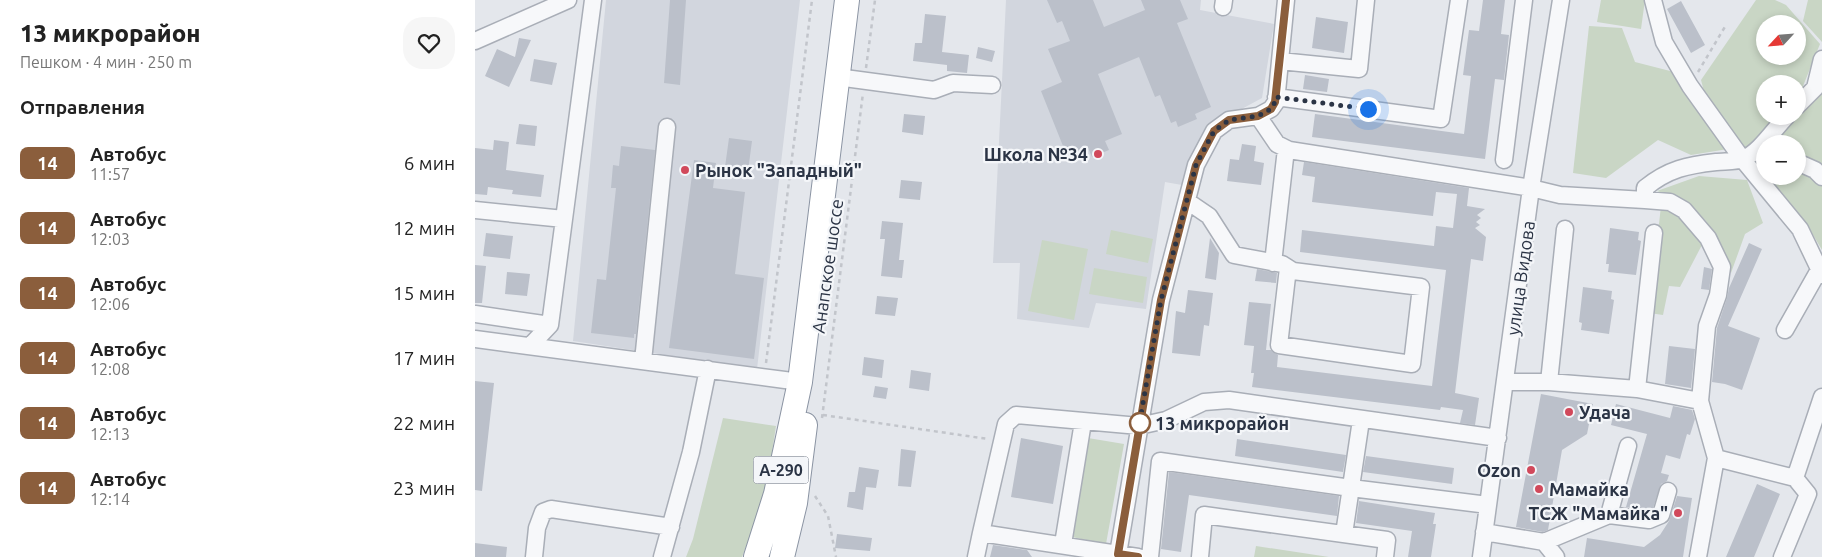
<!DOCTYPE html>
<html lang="ru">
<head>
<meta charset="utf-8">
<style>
  :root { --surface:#fff; --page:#f6f6f6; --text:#222; --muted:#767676 }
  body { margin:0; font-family:Ubuntu,sans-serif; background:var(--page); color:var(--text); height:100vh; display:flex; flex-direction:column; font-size:19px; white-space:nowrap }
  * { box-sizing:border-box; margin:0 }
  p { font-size:16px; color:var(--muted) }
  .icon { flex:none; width:28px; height:28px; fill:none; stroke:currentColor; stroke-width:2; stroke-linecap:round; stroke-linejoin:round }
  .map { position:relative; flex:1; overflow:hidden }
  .drawer { display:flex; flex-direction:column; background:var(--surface); width:475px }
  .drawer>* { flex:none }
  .badge { padding:0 10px; border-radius:8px; font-size:18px; line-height:32px }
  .needle { width:32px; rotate:244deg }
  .fabs { position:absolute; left:1281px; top:15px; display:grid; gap:10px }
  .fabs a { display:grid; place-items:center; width:50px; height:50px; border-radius:50%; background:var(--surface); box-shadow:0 2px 8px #0003; font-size:25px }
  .you { position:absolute; width:25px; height:25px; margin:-12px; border:4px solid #fff; border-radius:50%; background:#1a73e8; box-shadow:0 0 0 8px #1a73e833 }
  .map>.badge { position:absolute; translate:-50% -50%; box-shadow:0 0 0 2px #fff }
  h2 { padding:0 20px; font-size:19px; line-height:45px }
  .round { display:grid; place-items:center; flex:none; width:52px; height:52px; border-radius:20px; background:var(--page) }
  .head { display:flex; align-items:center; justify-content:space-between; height:85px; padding:0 20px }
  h1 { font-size:24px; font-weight:800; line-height:38px }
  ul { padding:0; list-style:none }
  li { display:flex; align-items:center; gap:15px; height:65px; padding:0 20px }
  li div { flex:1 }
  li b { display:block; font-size:19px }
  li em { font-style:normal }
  li .badge { min-width:55px; font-weight:700; text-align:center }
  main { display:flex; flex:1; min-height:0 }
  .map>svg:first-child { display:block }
</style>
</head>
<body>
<main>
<section class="drawer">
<div class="head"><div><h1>13 микрорайон</h1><p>Пешком · 4 мин · 250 m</p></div><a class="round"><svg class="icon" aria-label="heart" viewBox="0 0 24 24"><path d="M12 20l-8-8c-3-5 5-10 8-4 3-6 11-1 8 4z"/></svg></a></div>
<h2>Отправления</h2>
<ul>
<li><span class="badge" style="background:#8b5e3c;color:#fff">14</span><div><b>Автобус</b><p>11:57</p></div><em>6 мин</em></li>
<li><span class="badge" style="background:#8b5e3c;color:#fff">14</span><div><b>Автобус</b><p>12:03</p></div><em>12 мин</em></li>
<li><span class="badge" style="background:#8b5e3c;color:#fff">14</span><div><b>Автобус</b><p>12:06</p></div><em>15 мин</em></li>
<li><span class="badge" style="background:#8b5e3c;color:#fff">14</span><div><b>Автобус</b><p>12:08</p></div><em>17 мин</em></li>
<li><span class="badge" style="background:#8b5e3c;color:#fff">14</span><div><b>Автобус</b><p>12:13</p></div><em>22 мин</em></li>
<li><span class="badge" style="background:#8b5e3c;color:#fff">14</span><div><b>Автобус</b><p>12:14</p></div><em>23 мин</em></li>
</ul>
</section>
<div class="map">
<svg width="1347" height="557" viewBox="0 0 1347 557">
  <rect width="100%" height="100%" fill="#e4e7ec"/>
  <path fill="#d2d6de" d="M131,0H325L282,369L98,341Z
    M531,0H726L725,10L799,24L787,98L737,125L707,185L690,182L671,309L621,303L614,328L542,319L545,263H518Z"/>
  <path fill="#c9d6c5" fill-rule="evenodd" d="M1126,0H1170L1166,29L1122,22Z
    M1281,0H1300L1311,5L1345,44L1326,91L1323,95L1322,84H1290V116H1304L1281,143L1266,150L1231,99L1226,80ZM1290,24H1322V56H1290Z
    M1333,0H1347V42L1328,21Z
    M1114,26L1147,28L1160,62L1199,72L1253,149L1216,155L1183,140L1131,178L1098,173Z
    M1347,82V250L1331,223L1285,175L1290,162V176H1322V144H1297L1319,119L1340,99Z
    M1224,176L1272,180L1288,223L1270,234L1256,273L1231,221L1210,201L1182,191Z
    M1186,206H1194L1229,241L1205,287L1194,286L1188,315L1174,313Z
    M636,230L678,239L673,263L631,254Z
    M567,240L613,249L599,320L553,311Z
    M619,268L672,277L668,303L614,294Z
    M248,418L301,426L294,472L282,518L267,557H211L218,539Z
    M613,438L649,444L631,544L597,537Z
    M781,546L854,557H779Z"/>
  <path fill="#bbc0ca" d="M195,0H211L205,85L189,83Z
    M572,0H618L629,27L670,10L666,0H705L713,19L702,23L736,107L720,114L722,119L703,127L701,121L696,123L685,95L680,97L664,57L623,74L647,134L630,141L634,150L617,157L613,148L592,156L566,91L587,82L573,49L595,41L587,21L582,23Z
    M1008,0H1030L1026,34L1034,35L1029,80L1020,79L1010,159L837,137L840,114L989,134L996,76L988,75L994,30L1004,31Z
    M1206,1L1230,45L1216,53L1192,9Z
    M450,14L471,16L467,52L494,55L492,73L472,71V65L438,61L440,43H447Z
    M841,17L873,22L869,53L837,48Z
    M44,38L56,40L34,87L10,76L22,49L40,57Z
    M503,47L520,51L517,62L501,58Z
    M59,59L82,63L77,85L55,81Z
    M830,75L854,79L852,92L828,89Z
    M429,114L450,116L448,135L427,132Z
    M44,124L62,126L60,146L41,144Z
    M254,138L277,141L273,171L250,167Z
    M19,140L34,142L31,170L69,175L66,197L37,194L38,190L13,187L12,195L0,194V148L18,150Z
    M767,144L781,146L779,161L789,163L786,185L752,181L755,159L764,160Z
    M146,146L180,150L161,334H159V338L116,333L122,279L131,280L141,188H136L138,165L144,166Z
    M219,160L241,163L238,188L270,192L260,274L289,278L279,359L194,348Z
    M829,162L994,188L992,206L1010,209L1002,215L1006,218L1001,222L1005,225L1000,228L1011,237L1008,261L996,259L980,393L1004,398L1000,425L985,423L988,410L966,407L965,410L777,387L779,373H776L779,346L769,345L774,302L796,304L791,350H796L803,355L802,367L957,386L971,270L825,252L827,230L959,246L961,226L978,228L982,194L961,192L958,216L837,202L840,177L827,175Z
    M426,180L447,182L445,200L424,198Z
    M407,221L428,223L424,260H429L427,278L406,276L410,239H405Z
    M1135,228L1164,232L1163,240L1166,241L1161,275L1133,272L1134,264H1131Z
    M11,233L38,236L35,259L8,256Z
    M735,238L744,253L741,280L730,278Z
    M1274,243L1287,249L1253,326L1285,338L1267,390L1250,384L1237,382L1242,328L1252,298L1254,288Z
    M0,265L11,266L7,303H0Z
    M1229,267L1237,269L1234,290L1226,289Z
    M782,269L802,273L801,283L780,281Z
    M32,272L55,274L52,296L30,294Z
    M1108,287L1137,291L1136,299L1139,300L1134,334L1106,330L1107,323L1104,322Z
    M713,290L738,293L734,326L729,325L725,356L697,353L701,311L710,313Z
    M402,296L423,298L420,316L400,314Z
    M1194,346L1220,349L1216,388L1190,384Z
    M389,357L409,360L407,378L387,375Z
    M436,370L456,373L454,391L434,388Z
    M0,381L19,383L7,491L0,490Z
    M400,386L413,388L411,399L398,397Z
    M1066,394L1118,404L1112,434L1087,450L1073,530L1068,532L1041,527Z
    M1141,404L1195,418L1198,406L1217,410L1220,419L1215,435L1212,434L1205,459L1191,455L1186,473L1194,475L1192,481L1186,484L1178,508L1173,510L1151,507L1172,434L1136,425Z
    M546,438L588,446L578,504L536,497Z
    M762,439L871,455L868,472L760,456Z
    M426,449L441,451L436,487L423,486Z
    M891,456L979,468L977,484L888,472Z
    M384,467L404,470L401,488L391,487L388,510L372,507L374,492H380Z
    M694,472L864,496L862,516L714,495L706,552L686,549Z
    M1282,484L1305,494L1279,557H1251Z
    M1202,496L1217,498L1208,557H1109L1112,538L1169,547L1185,535L1194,521Z
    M884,501L960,513L958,524H961L956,557H933L937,531L881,523Z
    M362,534L397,538L395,551L360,548Z
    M0,543L32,547L31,557H0Z
    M518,545L552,550L557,557H515Z"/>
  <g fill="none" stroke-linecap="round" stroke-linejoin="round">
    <defs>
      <path id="minor" d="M1178,0L1189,42L1215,86L1268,160L1325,229L1347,275
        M748,7L749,0
        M0,41L93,0
        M805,61L884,69L891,0
        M362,77L459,90L478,83L517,85
        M801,97L966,119L984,0
        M1322,106L1340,88L1347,59
        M783,116L802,144L814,150L1056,188L1085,195L1170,200V188C1193,169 1213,165 1241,162C1249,161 1261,162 1268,159C1285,152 1299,129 1312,116
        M1029,160L1049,0
        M1322,162L1340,170L1347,177
        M1170,200L1195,202L1209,210L1233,238L1247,267L1243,295L1232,326L1225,401L1241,458L1320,478
        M712,201L734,216L759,255L807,264L818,271L946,287L937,364L804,345L813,268
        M0,210L89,219
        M798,263L811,149
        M0,314L75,325
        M1310,330L1344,270
        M0,339L325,382
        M55,346L75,325L118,0
        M168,361L192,127
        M1031,382H1074L1162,389L1225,401
        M1074,382L1090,229
        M1162,389L1179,233
        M1134,515L1174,520L1186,515L1193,491
        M1009,532L1069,542L1081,557
        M506,533L531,424L541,415L664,426L691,420L729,402L754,400L1023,438
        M869,534L886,420
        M1069,542L1134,515L1153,446
        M588,544L608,422
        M59,557L62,528L68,512L76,509L196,527
        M187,557L216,452L233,369
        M501,557L506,533L643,554
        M663,557L643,554L686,300L721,165L739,131L754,120L783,116L796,109L801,102L811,0
        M675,557L685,461L876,488L1013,505
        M725,557L729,515L912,540L910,557
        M1006,557L1056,188L1086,0
        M1223,557L1241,458
        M1307,557L1333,494L1320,478L1347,397"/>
      <path id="highway" d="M281,557L301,494L325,382L372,0
        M307,557L320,503L330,425"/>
    </defs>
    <use href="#minor" stroke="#a9aeb7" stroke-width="19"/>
    <use href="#highway" stroke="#8b94a3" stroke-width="26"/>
    <path stroke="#c2c5cb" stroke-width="2.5" stroke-dasharray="4 4" stroke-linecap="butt" d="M391,68L400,0
      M1223,72L1251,25
      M291,363L337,0
      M348,415L513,439
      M347,418L388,93
      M340,496L353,516L361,557"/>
    <use href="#minor" stroke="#f7f8fa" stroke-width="16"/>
    <use href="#highway" stroke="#fff" stroke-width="24"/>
  </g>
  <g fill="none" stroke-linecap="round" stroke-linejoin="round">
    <defs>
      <path id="line" d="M663,557L643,554L686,300L721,165L739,131L754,120L783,116L796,109L800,102L811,0"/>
    </defs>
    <use href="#line" stroke="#fff" stroke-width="11"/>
    <use href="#line" stroke="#8b5e3c" stroke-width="8"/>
    <path stroke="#2b3445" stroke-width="5" stroke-dasharray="0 9" d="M665,423L664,426L686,300L721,165L739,131L754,120L783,116L796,109L800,102L801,97L893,109"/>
  </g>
  <g fill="#d1495b" stroke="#f4f6f9" stroke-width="2">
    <circle cx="623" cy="154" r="5"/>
    <circle cx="210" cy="170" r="5"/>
    <circle cx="1094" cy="412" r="5"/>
    <circle cx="1056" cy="470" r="5"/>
    <circle cx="1064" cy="489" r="5"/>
    <circle cx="1203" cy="513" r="5"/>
  </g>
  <circle fill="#fff" stroke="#8b5e3c" stroke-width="2.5" cx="665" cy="423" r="10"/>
  <g text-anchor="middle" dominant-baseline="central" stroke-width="4.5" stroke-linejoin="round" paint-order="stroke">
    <rect fill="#f4f6f9" stroke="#676e7b" stroke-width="1" x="278.5" y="456.5" width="55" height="27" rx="4"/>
    <g font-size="16" font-weight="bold" fill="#2b3445">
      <text x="306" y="470">А-290</text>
    </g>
    <g font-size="18" font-weight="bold" fill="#2b3445" stroke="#f4f6f9" text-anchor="end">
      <text x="613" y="154">Школа №34</text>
      <text x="220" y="170" text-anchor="start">Рынок "Западный"</text>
      <text x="1104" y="412" text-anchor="start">Удача</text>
      <text x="1046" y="470">Ozon</text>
      <text x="1074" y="489" text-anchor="start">Мамайка</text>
      <text x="1193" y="513">ТСЖ "Мамайка"</text>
    </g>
    <g font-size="18" fill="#2b3445" stroke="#f4f6f9">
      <text transform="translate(352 266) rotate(-82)">Анапское шоссе</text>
      <text transform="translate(1045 278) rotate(-82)">улица Видова</text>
    </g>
    <g font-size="18" font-weight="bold" fill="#2b3445" stroke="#f4f6f9" text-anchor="start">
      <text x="680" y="423">13 микрорайон</text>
    </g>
  </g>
</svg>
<div class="fabs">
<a><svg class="needle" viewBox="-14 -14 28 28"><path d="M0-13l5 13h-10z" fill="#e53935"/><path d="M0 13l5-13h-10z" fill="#767676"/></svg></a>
<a>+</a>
<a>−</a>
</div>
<div class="you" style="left:893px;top:109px"></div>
</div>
</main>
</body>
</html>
